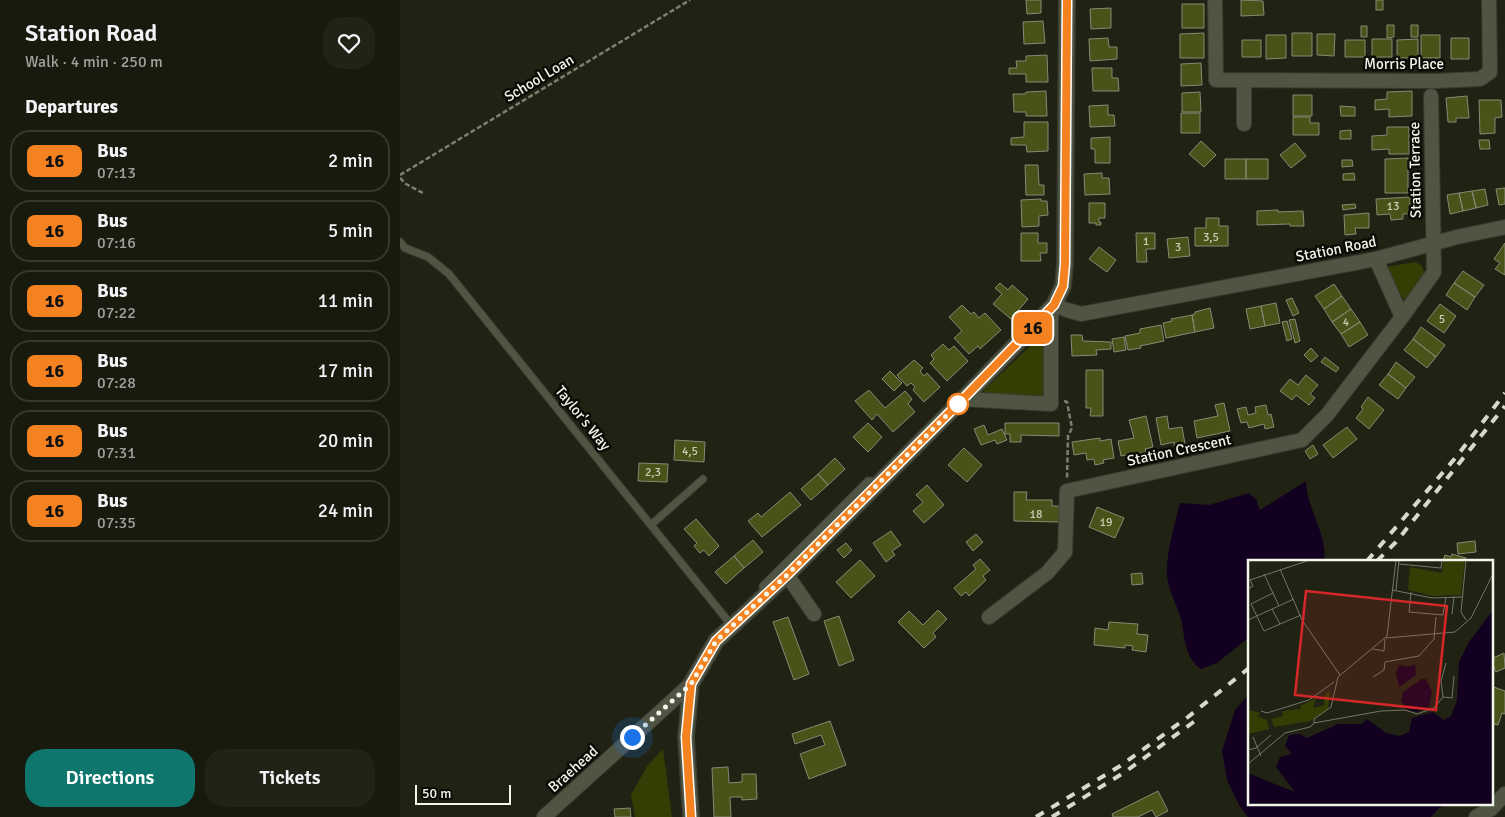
<!DOCTYPE html>
<html lang="en">
<head>
<meta charset="utf-8">
<style>
  :root { --surface:#181a0e; --page:#212317; --text:#f1f3f6; --muted:#9fa19e; --line:#36382e; --accent:#0f766e }
  body { margin:0; font-family:Signika,sans-serif; background:var(--page); color:var(--text); height:100vh; display:flex; flex-direction:column; font-size:19px; white-space:nowrap }
  * { box-sizing:border-box; margin:0 }
  p { font-size:16px; color:var(--muted) }
  .icon { flex:none; width:28px; height:28px; fill:none; stroke:currentColor; stroke-width:2; stroke-linecap:round; stroke-linejoin:round }
  .map { position:relative; flex:1; overflow:hidden }
  .panel { display:flex; flex-direction:column; background:var(--surface); width:400px }
  .panel>* { flex:none }
  .badge { padding:0 10px; border-radius:8px; font-size:18px; line-height:32px }
  .scale { position:absolute; left:15px; bottom:12px; width:96px; box-sizing:border-box; padding-left:5px; border:2px solid #f3f6eb; border-top:0; font-size:14px; line-height:18px; white-space:nowrap; color:#f3f6eb; -webkit-text-stroke:4px #0a0c05; paint-order:stroke }
  .you { position:absolute; width:25px; height:25px; margin:-12px; border:4px solid #fff; border-radius:50%; background:#1a73e8; box-shadow:0 0 0 8px #1a73e833 }
  .map>.badge { position:absolute; translate:-50% -50%; box-shadow:0 0 0 2px #fff }
  h2 { padding:0 25px; font-size:19px; line-height:45px }
  .round { display:grid; place-items:center; flex:none; width:52px; height:52px; border-radius:20px; background:var(--page) }
  .head { display:flex; align-items:center; justify-content:space-between; height:85px; padding:0 25px }
  h1 { font-size:24px; font-weight:600; line-height:38px }
  .action { display:flex; gap:10px; margin-top:auto; padding:10px 25px }
  .action a { flex:1; height:58px; border-radius:20px; background:var(--accent); color:#fff; font-size:20px; font-weight:600; line-height:58px; text-align:center }
  .action a+a { background:var(--page); color:var(--text) }
  ul { padding:0; list-style:none }
  li { display:flex; align-items:center; gap:15px; height:62px; margin:0 10px 8px; padding:0 15px; border:2px solid var(--line); border-radius:20px }
  li div { flex:1 }
  li b { display:block; font-size:19px }
  li em { font-style:normal }
  li .badge { min-width:55px; font-weight:700; text-align:center }
  main { display:flex; flex:1; min-height:0 }
  .map>svg:first-child { display:block }
</style>
</head>
<body>
<main>
<section class="panel">
<div class="head"><div><h1>Station Road</h1><p>Walk · 4 min · 250 m</p></div><a class="round"><svg class="icon" aria-label="heart" viewBox="0 0 24 24"><path d="M12 20l-8-8c-3-5 5-10 8-4 3-6 11-1 8 4z"/></svg></a></div>
<h2>Departures</h2>
<ul>
<li><span class="badge" style="background:#f58220;color:#111">16</span><div><b>Bus</b><p>07:13</p></div><em>2 min</em></li>
<li><span class="badge" style="background:#f58220;color:#111">16</span><div><b>Bus</b><p>07:16</p></div><em>5 min</em></li>
<li><span class="badge" style="background:#f58220;color:#111">16</span><div><b>Bus</b><p>07:22</p></div><em>11 min</em></li>
<li><span class="badge" style="background:#f58220;color:#111">16</span><div><b>Bus</b><p>07:28</p></div><em>17 min</em></li>
<li><span class="badge" style="background:#f58220;color:#111">16</span><div><b>Bus</b><p>07:31</p></div><em>20 min</em></li>
<li><span class="badge" style="background:#f58220;color:#111">16</span><div><b>Bus</b><p>07:35</p></div><em>24 min</em></li>
</ul>
<div class="action"><a>Directions</a><a>Tickets</a></div>
</section>
<div class="map">
<svg width="1105" height="817" viewBox="0 0 1105 817">
  <rect width="100%" height="100%" fill="#202313"/>
  <path fill="#353d04" d="M1015,262C1035,269 1016,291 1005,299L1003,298L987,275V267Z
    M644,333L645,392L642,397L584,394V390Z
    M263,749L272,817H235L231,795L247,766Z"/>
  <path fill="#130021" d="M906,481C906,508 928,534 924,561H849V637L817,663L801,669C786,659 785,641 782,624C779,608 769,593 767,576C765,558 775,522 780,503L809,505L849,493L856,499L860,510Z
    M849,694V803H1048L1038,809L1031,817H848L839,805L827,780L822,751L835,710Z"/>
  <path fill="#495219" stroke="#858a75" d="M626,0H641V13L627,14Z
    M841,0L863,1L864,15L841,16Z
    M976,0H983V10H976Z
    M782,4H804V28H782Z
    M711,8V28L691,29L690,9Z
    M643,21L645,43L624,44L623,22Z
    M987,25H994V37L987,38Z
    M1011,25H1018V37H1011Z
    M961,26H967V37H961Z
    M804,33V58H780V34Z
    M892,33H912V56H892Z
    M917,34H935L934,56L917,55Z
    M866,35H886V58L866,59Z
    M1021,35H1040V58H1021Z
    M708,38L709,47H717V59L690,61L689,39Z
    M1051,38H1069V59H1051Z
    M972,39H992V57H972Z
    M1018,39V58H997V40Z
    M842,40H861V57H842Z
    M945,40H965V57H945Z
    M647,55L648,82H626V74H609V68H617L616,61H626V56Z
    M801,63L802,85L781,86V64Z
    M692,68H712V78H718L719,91H693Z
    M646,91L647,116H626V112H614L613,94H625L626,92Z
    M1012,91V116L989,117V109L975,110V100L987,99V92Z
    M800,92L801,112H782V93Z
    M893,95H912V116H893Z
    M1067,96L1069,118H1056V122H1048L1046,98Z
    M1079,100H1101L1102,117L1095,118V133L1080,134Z
    M708,105V115H714L715,126L690,127L689,106Z
    M940,106L955,107V116H941Z
    M781,113H800V133H781Z
    M893,117H910V123H919V135H893Z
    M624,122H648V151L627,152L626,145H611V138L624,137Z
    M987,127H1009V154H989V149L972,150V136L987,135Z
    M951,130V139H940V131Z
    M710,137V163H695V149H691V138Z
    M1079,140H1089L1090,149H1080Z
    M801,141L816,155L804,167L789,154Z
    M895,143L906,156L891,168L880,155Z
    M1008,158V193H985V159Z
    M825,159H846V179H825Z
    M846,159H868V179H846Z
    M942,160H952L953,166L942,167Z
    M625,165H638L639,185H644V195H626Z
    M702,173V178H709L710,194L685,195L684,174Z
    M954,173L955,180H943V174Z
    M1105,188V204L1099,205L1096,189Z
    M1085,189L1088,205L1076,208L1072,191Z
    M1072,191L1076,208L1063,211L1059,193Z
    M1059,193L1063,211L1050,214L1047,195Z
    M1010,197V214H1003V219L991,220L990,214L977,215L976,199Z
    M641,199V201H647L648,215L639,216V226L622,227L621,200Z
    M689,203H705V218H699V223L701,222V225H696V223H689Z
    M955,204L956,208L943,210L942,205Z
    M878,210V212L903,211L904,226H890V224L857,225V211Z
    M969,213V228H955L956,234L945,235L944,215Z
    M806,218H819V226H828V246H795V228H806Z
    M621,233H638V243H647V253H640L641,261H621Z
    M736,233H755V249H746L747,262H737Z
    M788,237L790,256L769,258L767,239Z
    M1105,243V275L1095,269L1100,263L1094,259Z
    M699,247L716,260L707,272L689,259Z
    M1063,271L1084,285L1075,297L1054,283Z
    M600,283L608,290L612,285L628,299L611,319L593,304L602,294L595,288Z
    M1054,283L1075,297L1067,310L1046,295Z
    M934,284L942,296L924,309L915,296Z
    M942,296L951,309L932,322L924,309Z
    M892,298L899,313L893,316L886,300Z
    M876,303L880,323L865,326L861,306Z
    M1040,304L1056,316L1044,333L1027,321Z
    M562,305L571,314L574,312L579,318L585,313L601,330L580,349L578,346L569,354L554,338L562,331L549,317Z
    M861,306L865,326L850,329L846,309Z
    M810,308L814,328L795,332L792,315L795,314V312Z
    M951,309L960,322L941,334L932,322Z
    M792,315L795,332L766,338L763,323L772,321L771,319Z
    M895,319L900,341L895,343L889,320Z
    M887,321L892,339L887,341L882,322Z
    M960,322L968,335L949,347L941,334Z
    M761,325L764,341L740,346L741,348L728,350L725,336L740,333V329Z
    M1021,327L1045,345L1036,357L1013,339Z
    M671,335H682L683,341L711,342V349L696,350L697,355L672,356Z
    M724,337L726,350L714,352L712,339Z
    M1013,339L1036,357L1027,368L1004,350Z
    M543,344L549,350L554,346L568,361L547,381L530,363L534,359L531,355Z
    M911,348L918,356L911,362L904,355Z
    M925,357L939,368L936,372L921,362Z
    M514,360L523,368L520,371L524,376L527,373L540,387L524,402L513,390L515,387L511,383L507,386L497,375Z
    M996,362L1015,377L1006,388L988,374Z
    M686,370H703V416H690L691,408H686Z
    M490,371L502,383L494,391L482,379Z
    M988,374L1006,388L998,399L979,385Z
    M906,375L918,385L910,394L915,398L909,405L896,395L892,400L880,391L890,379L898,385Z
    M469,390L485,408L505,391L512,399L508,404L515,412L493,432L477,414L472,420L455,401Z
    M968,397L984,410L969,429L956,418L963,409L961,407Z
    M824,403L830,431L797,438L794,421L818,416L815,405Z
    M866,405L868,415L871,414L874,427L865,429L864,424L849,428L847,422L841,423L837,409L846,407L848,415L856,413L855,407Z
    M746,416L753,447L745,449L746,452L740,453L741,457L734,459L733,454L721,456L718,441L734,438L729,420Z
    M767,416L769,429L782,427L785,444L774,446V442L761,445L756,418Z
    M468,423L482,437L468,452L453,437Z
    M605,423H659V436L621,435V442H610V434H605Z
    M584,425L588,435L602,429L607,440L597,444L595,440L581,445L574,429Z
    M947,427L957,439L933,458L923,445Z
    M700,438V441L711,439L714,458L703,460L704,463L695,465L694,459L687,460L686,453L674,455L672,442Z
    M275,440L305,442L304,462L274,460Z
    M913,445L918,454L910,459L905,451Z
    M564,448L582,465L567,482L548,465Z
    M435,458L445,469L428,485L418,474Z
    M239,463L268,464L267,482L238,481Z
    M418,474L428,485L411,500L401,489Z
    M527,485L544,505L524,523L513,511L523,502L516,495Z
    M390,492L401,505L362,537L348,521L358,513L361,517Z
    M614,492H627L626,500H652V506H659V522L614,521Z
    M697,507L724,518L715,538L689,527Z
    M296,519L319,546L309,556L304,550L300,553L294,546L297,543L284,529Z
    M491,531L501,545L492,551L495,555L486,562L473,543Z
    M576,534L583,542L573,551L566,542Z
    M353,540L363,552L344,568L334,556Z
    M1075,541L1076,552L1058,554L1057,543Z
    M446,543L452,550L444,558L437,550Z
    M1052,554L1066,558L1065,561H1043L1045,555L1051,557Z
    M334,556L344,568L326,584L315,572Z
    M580,559L590,570L583,576L586,580L569,596L566,592L561,596L554,588L576,569L573,565Z
    M460,560L475,576L451,598L436,582Z
    M742,573L743,584L732,585L731,574Z
    M538,610L547,619L533,633L536,637L524,648L498,622L509,611L523,625Z
    M439,616L454,660L439,666L424,621Z
    M388,617L409,674L394,680L373,622Z
    M709,622L738,624L737,634L748,635L746,652L732,650L733,646L725,645V648L694,645L695,628L708,630Z
    M1104,653L1105,668L1096,672L1091,659Z
    M1091,686L1105,691V714L1102,713L1098,725L1091,723Z
    M430,721L446,765L409,779L400,754L425,745L421,735L395,744L392,734Z
    M328,767L329,783L342,782V774H356L357,799L342,800V797H330L331,817H314L312,768Z
    M758,791L768,811L756,817L752,810L738,817H713L712,814Z
    M230,808L231,817H215L214,809Z"/>
  <g fill="none" stroke-linecap="round" stroke-linejoin="round">
    <defs>
      <path id="lane" d="M0,242L5,248L28,257L49,274L332,626
        M252,524L303,479
        M365,595L363,592V586L468,481H472L477,485"/>
      <path id="street" d="M815,0L816,80L1035,81L1080,79L1090,72L1089,0
        M844,80V124
        M976,259L1002,317
        M654,305L667,310L681,314L976,259L1057,237L1105,227
        M563,399L651,404V308
        M387,575L414,614
        M589,617L647,573L665,552L667,491L902,440L927,415L1002,317L1034,272L1031,96
        M144,817L291,684
        M1076,817L1091,809L1105,794"/>
      <path id="secondary" d="M291,817L286,737L291,684L316,641L387,575L563,399L654,305L663,286L665,264L667,0"/>
    </defs>
    <use href="#lane" stroke="#393c30" stroke-width="9"/>
    <use href="#street" stroke="#393c30" stroke-width="16"/>
    <use href="#secondary" stroke="#393c30" stroke-width="18"/>
    <path stroke="#7c7f71" stroke-width="2.5" stroke-dasharray="5 2.5" stroke-linecap="butt" d="M0,175L290,0
      M0,178L6,184L23,193
      M664,401L667,402L672,428L668,436L667,479"/>
    <use href="#lane" stroke="#505442" stroke-width="7"/>
    <use href="#street" stroke="#505442" stroke-width="14"/>
    <use href="#secondary" stroke="#505442" stroke-width="15"/>
    <path stroke="#d6d9ce" stroke-width="4" stroke-dasharray="9 9" stroke-linecap="butt" d="M967,561L1057,456L1105,393
      M977,561L996,542L1105,406
      M636,817L720,766L788,717L849,668
      M652,817L725,772L799,718"/>
  </g>
  <g fill="none" stroke-linecap="round" stroke-linejoin="round">
    <defs>
      <path id="line" d="M291,817L286,737L291,684L316,641L387,575L563,399L654,305L663,286L665,264L667,0"/>
    </defs>
    <use href="#line" stroke="#fff" stroke-width="11"/>
    <use href="#line" stroke="#f58220" stroke-width="8"/>
    <path stroke="#f3f6eb" stroke-width="5" stroke-dasharray="0 9" d="M232,737L291,684L316,641L387,575L563,399L558,404"/>
  </g>
  <circle fill="#fff" stroke="#f58220" stroke-width="2.5" cx="558" cy="404" r="10"/>
  <g text-anchor="middle" dominant-baseline="central" stroke-width="5" stroke-linejoin="round" paint-order="stroke">
    <g font-size="12" fill="#c8cdb6">
      <text x="993" y="206">13</text>
      <text x="811" y="237">3,5</text>
      <text x="746" y="241">1</text>
      <text x="778" y="247">3</text>
      <text x="1042" y="319">5</text>
      <text x="946" y="322">4</text>
      <text x="290" y="451">4,5</text>
      <text x="253" y="472">2,3</text>
      <text x="636" y="514">18</text>
      <text x="706" y="522">19</text>
    </g>
    <g font-size="15" fill="#f3f6eb" stroke="#0a0c05">
      <text x="1004" y="64">Morris Place</text>
      <text transform="translate(139 78) rotate(-31)">School Loan</text>
      <text transform="translate(1015 170) rotate(-91)">Station Terrace</text>
      <text transform="translate(936 249) rotate(-11)">Station Road</text>
      <text transform="translate(183 418) rotate(51)">Taylor's Way</text>
      <text transform="translate(779 450) rotate(-12)">Station Crescent</text>
      <text transform="translate(173 769) rotate(-42)">Braehead</text>
    </g>
  </g>
  <g transform="translate(848 560)">
    <rect width="245" height="245" fill="#202313"/>
    <path d="M195,0H217L213,35L185,36L160,30L162,7L194,13ZM82,130L80,149L62,161L26,167L23,159L35,156L34,151L53,149L52,146L68,138L65,148L76,145L77,135ZM0,150L13,153L9,156L19,160L21,169L0,174Z" fill="#353d04"/>
    <path d="M245,50V245H0V213L47,232L28,207L32,197L44,194L37,186L41,175L52,174L59,178L90,164H114L119,159L138,173L152,176L161,172L164,158L185,152L196,160L203,156L209,141L211,102L221,82ZM167,104L168,115L151,127L148,114L151,105L161,107ZM174,119H178L184,132L181,147L169,152L158,149L153,141L155,132Z" fill="#130021"/>
    <path fill="none" stroke="#747769" stroke-width="1" d="M151,4L193,8L194,0M32,9L54,60L92,115M16,14L31,46M0,29L5,26L2,20L59,1M144,30L184,38L214,37M148,30L151,0M163,32L161,52L195,55L198,37M25,33L3,44L16,71L53,55M24,49L32,64M204,54L206,36M0,60L46,39M218,60L213,52L218,0M138,78L207,72L223,58L245,14M125,89L136,91L137,79M125,117L136,110L137,102L171,96L186,79L188,57M195,137L204,138L206,116M13,151L19,153L61,140L86,122M66,163V159L83,147L90,117L139,76L148,0M5,177L13,196M0,190L8,188L23,175M0,204L37,173L62,167L66,163L133,151L157,150L169,154L186,148L195,137L193,121L198,103"/>
    <path fill="#d62828" fill-opacity="0.15" stroke="#d62828" stroke-width="2.5" d="M58,31L199,46L188,150L47,135Z"/>
    <rect width="245" height="245" fill="none" stroke="#f3f6eb" stroke-width="2.5"/>
  </g>
</svg>
<div class="scale">50 m</div>
<div class="you" style="left:232px;top:737px"></div>
<b class="badge" style="left:633px;top:328px;background:#f58220;color:#111">16</b>
</div>
</main>
</body>
</html>
